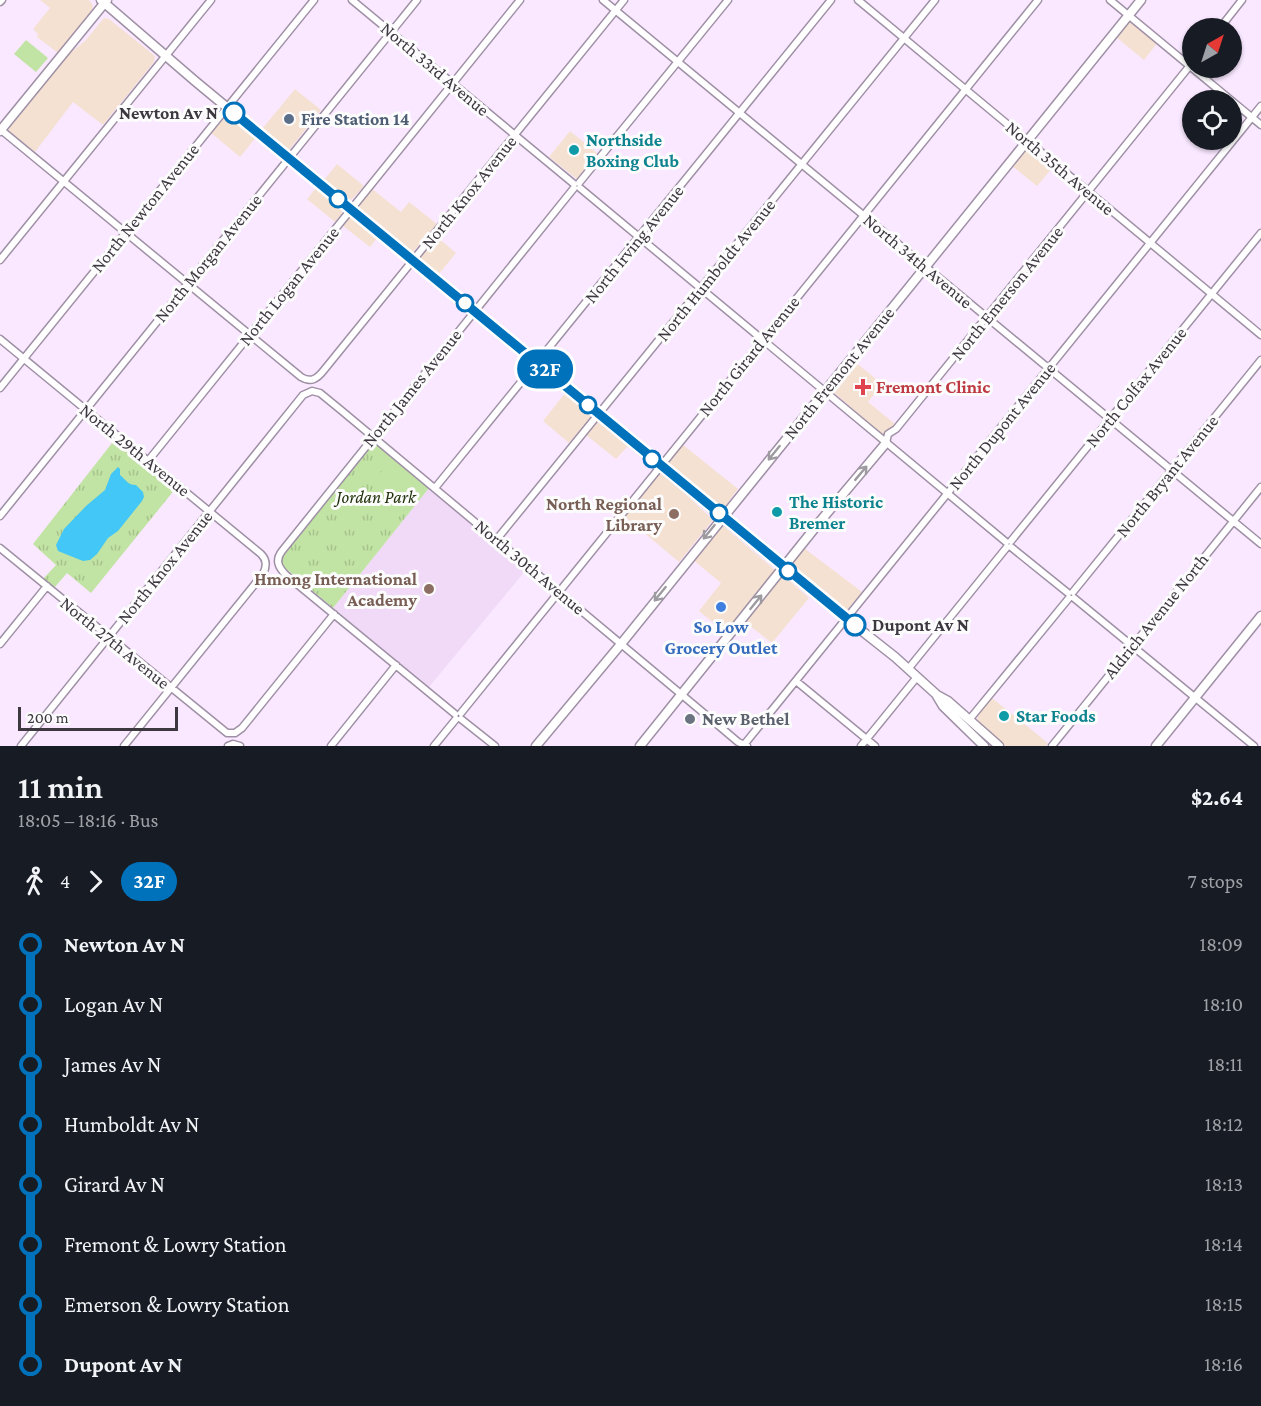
<!DOCTYPE html>
<html lang="en">
<head>
<meta charset="utf-8">
<style>
  :root { --surface:#171b24; --page:#242831; --text:#f1f3f6; --muted:#9ea1a6 }
  body { margin:0; font-family:"Crimson Pro",serif; background:var(--page); color:var(--text); height:100vh; display:flex; flex-direction:column; font-size:22px; white-space:nowrap }
  * { box-sizing:border-box; margin:0 }
  p { font-size:20px; color:var(--muted) }
  .icon { flex:none; width:33px; height:33px; fill:none; stroke:currentColor; stroke-width:2; stroke-linecap:round; stroke-linejoin:round }
  .map { position:relative; height:746px; overflow:hidden }
  .details { display:flex; flex-direction:column; background:var(--surface); flex:1 }
  .details>* { flex:none }
  .badge { padding:0 12px; border-radius:20px; font-size:21px; line-height:39px }
  .needle { width:39px; rotate:39deg }
  .controls { position:absolute; left:1182px; top:18px; display:grid; gap:12px }
  .controls a { display:grid; place-items:center; width:60px; height:60px; border-radius:50%; background:var(--surface); box-shadow:0 2px 4px #0004; font-size:30px }
  .scale { position:absolute; left:18px; bottom:15px; width:160px; box-sizing:border-box; padding-left:6px; border:3px solid #3d3740; border-top:0; font-size:16px; line-height:21px; white-space:nowrap; color:#3d3740; -webkit-text-stroke:4px #fcfcfc; paint-order:stroke }
  .map>.badge { position:absolute; translate:-50% -50%; box-shadow:0 0 0 3px #fff }
  .legs { display:flex; align-items:center; gap:9px; height:66px; padding:0 18px; font-size:20px }
  .legs p { margin-inline-start:auto }
  .headline { display:flex; align-items:center; justify-content:space-between; height:102px; padding:0 18px }
  h1 { font-size:33px; font-weight:600; line-height:45px }
  ul { padding:0 18px; list-style:none }
  li { display:flex; align-items:center; gap:21px; height:60px; font-size:22px }
  li i { display:grid; place-items:center; width:9px; height:100%; margin:0 8px; background:currentColor }
  li i::after { content:''; width:15px; height:15px; margin:-8px; border:4px solid; border-radius:50%; background:var(--surface) }
  li p { margin-inline-start:auto }
  li:first-child i { background:linear-gradient(#0000 50%,currentColor 0) }
  li:last-child i { background:linear-gradient(currentColor 50%,#0000 0) }
  .map>svg:first-child { display:block }
</style>
</head>
<body>
<div class="map">
<svg width="1261" height="746" viewBox="0 0 1261 746">
  <defs>
    <pattern id="park-tufts" width="24" height="20" patternUnits="userSpaceOnUse" patternTransform="scale(1.5)"><rect width="24" height="20" fill="#c1e3a3"/><path d="M3 7l-1-3M5 7V3M7 7l1-3M15 17l-1-3M17 17v-4M19 17l1-3" fill="none" stroke="#a7c38d"/></pattern>
  </defs>
  <rect width="100%" height="100%" fill="#f9e8ff"/>
  <path fill="#f5e1d2" d="M40,0H89L93,5L92,10L58,53L37,37L38,34L33,29L50,8Z
    M104,18L109,19L155,56L154,62L103,125L73,102L35,152L10,132L8,128L71,52L85,41Z
    M1129,20L1158,42L1144,60L1116,37Z
    M295,89L321,110L289,150L285,149L262,129Z
    M226,113L229,114L257,136L240,157L210,132Z
    M570,131L597,153L577,179L549,157Z
    M1028,146L1054,166L1037,186L1011,165Z
    M337,164L364,186L351,200L324,180Z
    M317,187L342,208V213L335,222L307,199Z
    M371,188L401,212L409,202L437,224L413,252L409,251L360,209V202Z
    M348,217H354L378,237L370,247L342,225Z
    M436,236L456,253L438,275L421,261L420,258Z
    M854,361L882,384L868,402L895,424L886,434H882L832,391Z
    M566,392L590,415V418L569,443L543,421Z
    M600,421L629,445L616,459L586,435L596,423Z
    M682,444L738,489L725,506H721L668,467V460Z
    M659,473L664,474L713,520L679,562L624,516Z
    M722,525L776,571L726,633L699,611L721,583L692,559Z
    M804,548L862,592L847,610L842,609L792,568V563Z
    M780,576H784L809,598L772,643L745,622Z
    M992,698L1048,743L1046,746H1006L977,722L978,714Z"/>
  <path fill="#f0daf7" d="M429,488L526,570L429,687L333,608Z"/>
  <path fill="url(#park-tufts)" d="M116,438L176,488L91,593L67,573L54,588L43,579L56,565L33,544Z
    M375,443L429,488L333,608L284,567L281,559L370,444Z"/>
  <path fill="#c1e3a3" d="M26,40L48,58L36,72L14,54Z
    M388,462L419,487L420,492L393,524C371,503 370,485 388,462Z"/>
  <path fill="#43c7f6" d="M118,467L120,469V475C126,480 128,485 136,485L143,492L144,497L142,501L118,531L108,538L97,554L90,560L83,561L58,551L56,545L64,529L86,506L105,490L111,474Z"/>
  <g fill="none" stroke-linecap="round" stroke-linejoin="round">
    <defs>
      <path id="street" d="M352,0L574,184
        M603,0L1261,544
        M858,0L1261,335
        M1110,0L1261,125
        M0,2L2,0
        M1220,28L1242,0
        M0,129L301,377C311,383 317,379 324,370L624,0
        M579,183L728,0
        M580,188L1006,542
        M0,260L211,0
        M0,339L261,554C267,560 267,566 263,574L124,746
        M0,388L314,0
        M886,443L888,434L896,429L1192,63
        M148,461L520,0
        M435,488L831,0
        M0,516L417,0
        M497,539L935,0
        M1011,541L1261,233
        M1011,547L1068,593
        M0,548L227,733H235L242,728L334,614
        M1073,592L1261,360
        M1074,598L1254,746
        M0,644L47,586
        M909,668L1007,547
        M796,681L875,746
        M461,713L1038,0
        M455,714L286,575C278,567 275,560 282,551L574,188
        M461,719L495,746
        M969,720L1069,598
        M21,746L303,395L312,391L320,393L342,411L712,720L738,742L747,746
        M228,746L233,744L240,746
        M331,746L396,665
        M434,746L456,719
        M743,746L1261,106
        M861,746L917,677
        M1052,746L1261,487"/>
      <path id="secondary" d="M101,0L195,81L660,466L814,593L895,657L937,695L948,701L999,746
        M0,131L107,0
        M937,696L943,706L984,746
        M536,746L621,644L1141,0
        M640,746L822,519L886,443
        M1156,746L1261,616"/>
    </defs>
    <use href="#street" stroke="#9f90a5" stroke-width="9"/>
    <use href="#secondary" stroke="#9f90a5" stroke-width="11"/>
    <use href="#street" stroke="#fff" stroke-width="6"/>
    <use href="#secondary" stroke="#fff" stroke-width="8"/>
  </g>
  <defs><path id="oneway-shaft" d="M-6 0H5M1.5-3L5.5 0L1.5 3" fill="none" stroke-width="1.6" stroke-linecap="round" stroke-linejoin="round" transform="scale(1.5)"/></defs>
  <g stroke="#9e9ba0">
    <use href="#oneway-shaft" transform="translate(774 453) rotate(129)"/>
    <use href="#oneway-shaft" transform="translate(861 473) rotate(-50)"/>
    <use href="#oneway-shaft" transform="translate(709 532) rotate(129)"/>
    <use href="#oneway-shaft" transform="translate(660 594) rotate(129)"/>
    <use href="#oneway-shaft" transform="translate(756 602) rotate(-51)"/>
  </g>
  <g fill="none" stroke-linecap="round" stroke-linejoin="round">
    <defs>
      <path id="line-1" d="M234,113L855,625"/>
    </defs>
    <use href="#line-1" stroke="#fff" stroke-width="14"/>
    <use href="#line-1" stroke="#0072bc" stroke-width="9"/>
  </g>
  <g fill="#fff" stroke="#0072bc" stroke-width="3">
    <circle cx="234" cy="113" r="10"/>
    <circle cx="338" cy="199" r="8"/>
    <circle cx="465" cy="303" r="8"/>
    <circle cx="588" cy="405" r="8"/>
    <circle cx="652" cy="459" r="8"/>
    <circle cx="719" cy="513" r="8"/>
    <circle cx="788" cy="571" r="8"/>
    <circle cx="855" cy="625" r="10"/>
  </g>
  <circle fill="#5c6f8a" stroke="#fcfcfc" stroke-width="2" cx="289" cy="119" r="6"/>
  <g fill="#0f9aa8" stroke="#fcfcfc" stroke-width="2">
    <circle cx="574" cy="150" r="6"/>
    <circle cx="777" cy="512" r="6"/>
    <circle cx="1004" cy="716" r="6"/>
  </g>
  <path fill="#e0444e" stroke="#fcfcfc" stroke-width="2" d="M860 378h6v6h6v6h-6v6h-6v-6h-6v-6h6z"/>
  <g fill="#8d6e63" stroke="#fcfcfc" stroke-width="2">
    <circle cx="674" cy="514" r="6"/>
    <circle cx="429" cy="589" r="6"/>
  </g>
  <circle fill="#3f7fe0" stroke="#fcfcfc" stroke-width="2" cx="721" cy="607" r="6"/>
  <circle fill="#6b7280" stroke="#fcfcfc" stroke-width="2" cx="690" cy="719" r="6"/>
  <g text-anchor="middle" dominant-baseline="central" stroke-width="6" stroke-linejoin="round" paint-order="stroke">
    <g font-size="18" fill="#3d3740" stroke="#fcfcfc">
      <text transform="translate(435 69) rotate(40)">North 33rd Avenue</text>
      <text transform="translate(1060 168) rotate(40)">North 35th Avenue</text>
      <text transform="translate(469 192) rotate(-51)">North Knox Avenue</text>
      <text transform="translate(145 208) rotate(-51)">North Newton Avenue</text>
      <text transform="translate(634 244) rotate(-51)">North Irving Avenue</text>
      <text transform="translate(208 258) rotate(-51)">North Morgan Avenue</text>
      <text transform="translate(918 261) rotate(40)">North 34th Avenue</text>
      <text transform="translate(716 270) rotate(-51)">North Humboldt Avenue</text>
      <text transform="translate(289 286) rotate(-51)">North Logan Avenue</text>
      <text transform="translate(1007 293) rotate(-51)">North Emerson Avenue</text>
      <text transform="translate(749 356) rotate(-51)">North Girard Avenue</text>
      <text transform="translate(839 373) rotate(-51)">North Fremont Avenue</text>
      <text transform="translate(1136 387) rotate(-51)">North Colfax Avenue</text>
      <text transform="translate(412 388) rotate(-51)">North James Avenue</text>
      <text transform="translate(1002 426) rotate(-51)">North Dupont Avenue</text>
      <text transform="translate(135 450) rotate(39)">North 29th Avenue</text>
      <text transform="translate(1167 476) rotate(-51)">North Bryant Avenue</text>
      <text transform="translate(165 567) rotate(-51)">North Knox Avenue</text>
      <text transform="translate(530 567) rotate(40)">North 30th Avenue</text>
      <text transform="translate(1156 616) rotate(-51)">Aldrich Avenue North</text>
      <text transform="translate(115 643) rotate(39)">North 27th Avenue</text>
    </g>
    <g font-size="18" font-weight="bold" fill="#3d3740" stroke="#fcfcfc" text-anchor="end">
      <text x="218" y="113">Newton Av N</text>
      <text x="872" y="625" text-anchor="start">Dupont Av N</text>
    </g>
    <g font-size="18" font-weight="bold" fill="#4e5e75" stroke="#fcfcfc" text-anchor="start">
      <text x="301" y="119">Fire Station 14</text>
    </g>
    <g font-size="18" font-weight="bold" fill="#0d838f" stroke="#fcfcfc" text-anchor="start">
      <text x="586" y="140">Northside<tspan x="586" dy="21">Boxing Club</tspan></text>
      <text x="789" y="502">The Historic<tspan x="789" dy="21">Bremer</tspan></text>
      <text x="1016" y="716">Star Foods</text>
    </g>
    <g font-size="18" font-weight="bold" fill="#be3a42" stroke="#fcfcfc" text-anchor="start">
      <text x="876" y="387">Fremont Clinic</text>
    </g>
    <g font-size="18" font-style="italic" fill="#21320c" stroke="#fcfcfc">
      <text x="376" y="497">Jordan Park</text>
    </g>
    <g font-size="18" font-weight="bold" fill="#785e54" stroke="#fcfcfc" text-anchor="end">
      <text x="662" y="504">North Regional<tspan x="662" dy="21">Library</tspan></text>
      <text x="417" y="579">Hmong International<tspan x="417" dy="21">Academy</tspan></text>
    </g>
    <g font-size="18" font-weight="bold" fill="#366cbe" stroke="#fcfcfc">
      <text x="721" y="627">So Low<tspan x="721" dy="21">Grocery Outlet</tspan></text>
    </g>
    <g font-size="18" font-weight="bold" fill="#5b616d" stroke="#fcfcfc" text-anchor="start">
      <text x="702" y="719">New Bethel</text>
    </g>
  </g>
</svg>
<div class="controls">
<a><svg class="needle" viewBox="-14 -14 28 28"><path d="M0-13l5 13h-10z" fill="#e53935"/><path d="M0 13l5-13h-10z" fill="#9ea1a6"/></svg></a>
<a><svg class="icon" aria-label="locate" viewBox="0 0 24 24"><circle cx="12" cy="12" r="6"/><path d="M12 2v4M12 18v4M2 12h4M18 12h4"/></svg></a>
</div>
<div class="scale">200 m</div>
<b class="badge" style="left:545px;top:369px;background:#0072bc;color:#fff">32F</b>
</div>
<section class="details">
<div class="headline"><div><h1>11 min</h1><p>18:05 – 18:16 · Bus</p></div><b>$2.64</b></div>
<div class="legs"><svg class="icon" aria-label="walk" viewBox="0 0 24 24"><circle cx="13" cy="4" r="2"/><path d="M13 8l-2 6 4 7M11 14l-3 7M7 12l3-4h3l4 4"/></svg>4<svg class="icon" aria-label="forward" viewBox="0 0 24 24"><path d="M9 5l7 7-7 7"/></svg><b class="badge" style="background:#0072bc;color:#fff">32F</b><p>7 stops</p></div>
<ul>
<li><i style="color:#0072bc"></i><b>Newton Av N</b><p>18:09</p></li>
<li><i style="color:#0072bc"></i><span>Logan Av N</span><p>18:10</p></li>
<li><i style="color:#0072bc"></i><span>James Av N</span><p>18:11</p></li>
<li><i style="color:#0072bc"></i><span>Humboldt Av N</span><p>18:12</p></li>
<li><i style="color:#0072bc"></i><span>Girard Av N</span><p>18:13</p></li>
<li><i style="color:#0072bc"></i><span>Fremont &amp; Lowry Station</span><p>18:14</p></li>
<li><i style="color:#0072bc"></i><span>Emerson &amp; Lowry Station</span><p>18:15</p></li>
<li><i style="color:#0072bc"></i><b>Dupont Av N</b><p>18:16</p></li>
</ul>
</section>
</body>
</html>
